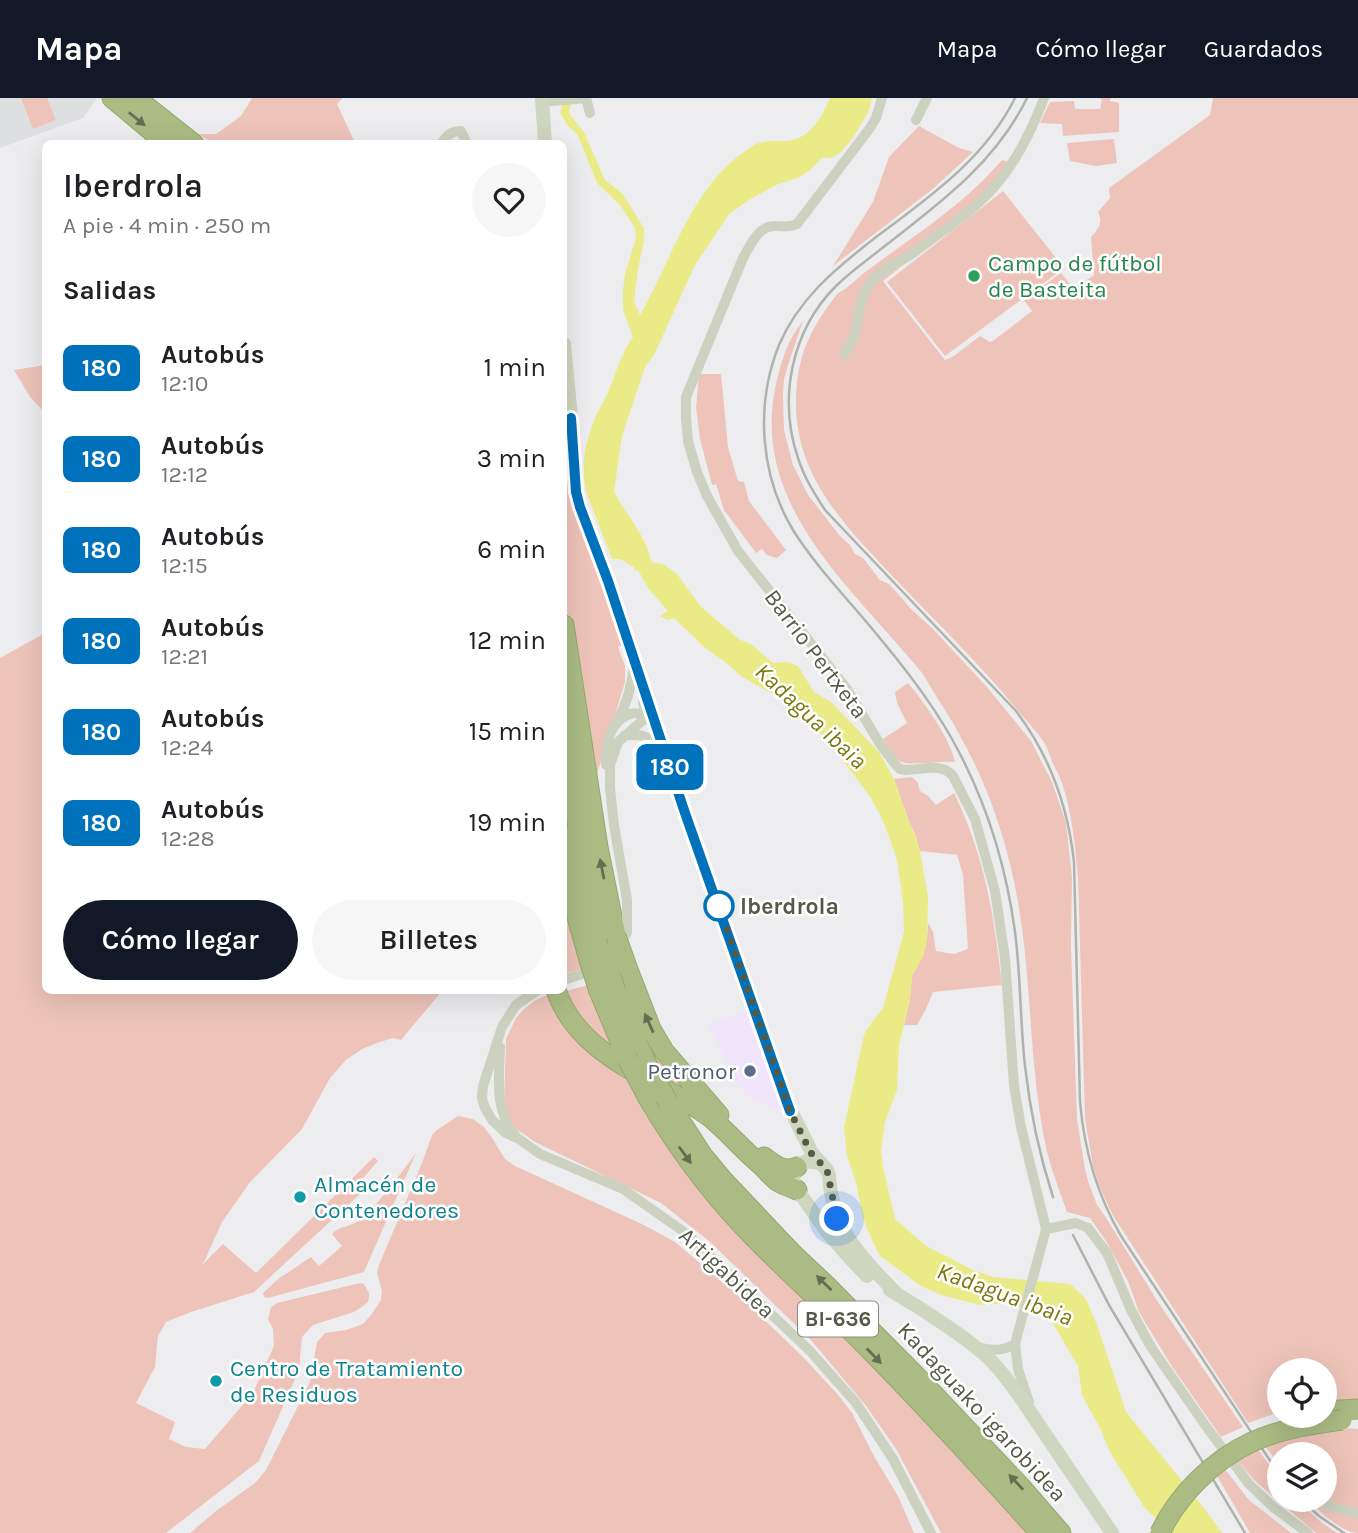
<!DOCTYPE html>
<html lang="es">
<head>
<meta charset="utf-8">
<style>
  :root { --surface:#fff; --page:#f6f6f6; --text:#202124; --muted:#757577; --accent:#111827 }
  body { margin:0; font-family:Karla,sans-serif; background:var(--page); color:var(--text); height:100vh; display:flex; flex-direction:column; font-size:26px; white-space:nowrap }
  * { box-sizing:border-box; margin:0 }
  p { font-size:23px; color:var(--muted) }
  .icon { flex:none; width:38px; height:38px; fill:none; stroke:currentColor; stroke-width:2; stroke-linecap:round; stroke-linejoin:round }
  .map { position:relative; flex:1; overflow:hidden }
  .drawer { position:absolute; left:42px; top:42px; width:525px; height:854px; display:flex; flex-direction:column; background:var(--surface); border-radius:10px; box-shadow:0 7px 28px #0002 }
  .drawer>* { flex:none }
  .badge { padding:0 14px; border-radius:10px; font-size:24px; line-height:46px }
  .tools { position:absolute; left:1267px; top:1260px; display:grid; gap:14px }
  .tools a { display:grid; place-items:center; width:70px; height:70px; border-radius:50%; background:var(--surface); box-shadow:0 7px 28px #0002; font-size:35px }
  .you { position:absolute; width:35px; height:35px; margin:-18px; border:5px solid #fff; border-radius:50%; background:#1a73e8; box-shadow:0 0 0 10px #1a73e833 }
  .map>.badge { position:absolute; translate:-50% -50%; box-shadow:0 0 0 4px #fff }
  h2 { padding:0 21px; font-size:26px; line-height:63px }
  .round { display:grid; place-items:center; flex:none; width:74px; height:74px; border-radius:37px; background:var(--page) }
  .headline { display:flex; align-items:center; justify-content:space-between; height:119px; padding:0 21px }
  h1 { font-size:33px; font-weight:600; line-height:52px }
  .button { display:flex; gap:14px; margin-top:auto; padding:14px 21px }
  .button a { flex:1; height:80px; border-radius:42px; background:var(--accent); color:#fff; font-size:28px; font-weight:600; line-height:80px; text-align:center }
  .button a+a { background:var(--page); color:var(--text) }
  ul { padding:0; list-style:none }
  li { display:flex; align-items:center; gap:21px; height:91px; padding:0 21px }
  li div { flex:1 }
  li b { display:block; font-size:26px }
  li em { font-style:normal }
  li .badge { min-width:77px; font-weight:700; text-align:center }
  header { display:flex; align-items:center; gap:42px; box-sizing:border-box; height:98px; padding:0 35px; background:var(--accent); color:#fff }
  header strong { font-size:33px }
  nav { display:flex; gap:38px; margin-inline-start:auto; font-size:24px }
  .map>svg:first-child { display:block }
</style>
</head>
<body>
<header>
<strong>Mapa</strong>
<nav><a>Mapa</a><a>Cómo llegar</a><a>Guardados</a></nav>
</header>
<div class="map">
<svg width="1358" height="1435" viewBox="0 0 1358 1435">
  <rect width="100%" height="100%" fill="#ededf0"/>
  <path fill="#f0e5fb" d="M749,912L787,1017L752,1001L738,987L708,926Z"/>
  <path fill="#dedfe1" d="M0,0H97L83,20L0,50Z"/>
  <path fill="#eec4ba" d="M21,0H47L56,22L33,31Z
    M252,0H343L337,6L355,45H214L197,36H216L241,18Z
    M1097,0H1111L1110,3L1119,5V34L1063,38L1062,26L1040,25L1050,4L1074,3L1075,11H1100L1102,1Z
    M1213,0H1358V1304L1325,1305V1272H1279V1314L1248,1325L1112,1116L1101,1092L1093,1068L1085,1021L1078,779C1075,747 1072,715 1062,685C1059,676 1054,669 1051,661C1049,656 1048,650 1045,646C1038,634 1027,624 1018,613C982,568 939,527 899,485C849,432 794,380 796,301C797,257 811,229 838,195C849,190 858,179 868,172C904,145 943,120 976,89C985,81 993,71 1002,62L1010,64L998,91L883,183L945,262L954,258L980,238L990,244L993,243L1032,213L1024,202L1061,175L1074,191L1094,177L1091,139C1099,130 1103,125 1098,114L1110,100L1109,90L1210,17Z
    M919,28L959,50L973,54L934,90L833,168L873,104L889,59Z
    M1114,41L1117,65L1096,68L1070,63L1067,45Z
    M1003,93L1064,170L945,258L887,184Z
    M803,223L789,264L784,281L783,297L784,332L793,367L808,397L840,438L850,447L855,456L863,460L880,482L889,486L911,511L933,531L987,589L1031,643L1052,684L1060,707L1066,725L1072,779L1071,848L1077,1021L1085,1071L1089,1086L1097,1107L1105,1118L1158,1204L1243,1329L1221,1339L1171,1267L1139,1214L1128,1183L1106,1143L1090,1120L1067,1114C1060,1094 1052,1074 1047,1054C1030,978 1032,899 1021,823C1012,759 992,694 960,638C952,622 942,608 933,593C929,587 926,580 922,575C853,490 749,408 776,286C781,264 788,240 803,223Z
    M45,267H46L45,315L30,299L14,272Z
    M699,276H721L728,349L738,383L744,384L749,403L786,452L777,460L767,457L762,451L756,455L724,412L716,386L712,387L700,341L696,310Z
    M564,337L567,340L624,546L618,549L625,568V584L597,676L575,848L581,871L564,876Z
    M45,535L46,892L442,893L401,942L393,940L377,945L362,951L346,962L330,980L302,1031L250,1084L222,1124L205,1162L201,1168L223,1146L256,1175L374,1059L378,1063L355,1089L360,1096L254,1194L191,1214L166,1224L158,1238L155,1269L136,1305L175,1324L169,1341L186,1349L205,1351L253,1295L274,1248L273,1231L268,1221L271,1209L277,1205L360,1185L364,1186L369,1195V1199L368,1204L363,1208L354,1214L313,1227L302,1239L299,1272L259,1363L166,1435H0V560Z
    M908,585C924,604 950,640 955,664C941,662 909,669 900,663C892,658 888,648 883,641L907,625L897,605L895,594Z
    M912,679L918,685L920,693L928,698L936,707L954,695C985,759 994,817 1002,887L933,894L926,911L917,927H904L910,901L912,878L923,858L927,842L928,825L933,834L936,853L954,856L968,851L963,776L957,757L920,753L915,736L909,724L894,681Z
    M588,887L615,958L600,947L563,894Z
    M548,896L630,983L646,1017L727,1124L846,1239L1030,1435H941L896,1351L866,1308L810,1241L709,1143L661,1105L535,1044L512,1028L504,1005L506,941L516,920L523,912L534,903Z
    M639,928L712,1015L665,983Z
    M458,1018L473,1021L484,1029L491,1038L505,1061L515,1068L644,1127L675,1144L747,1205L806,1262L839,1298L852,1315L875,1360L898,1398L914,1435H190L216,1413L255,1385L266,1372L310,1284L317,1244L325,1235L346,1232L363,1226L371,1217L381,1202L382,1193L377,1175L379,1167L422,1065L432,1037L437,1032Z
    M416,1055L364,1174L268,1200L264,1199L263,1195L278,1181L311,1159L319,1168L342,1148L332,1136C340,1127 352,1129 361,1121C382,1102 399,1078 416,1055Z
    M1346,1330L1358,1331V1435C1342,1435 1319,1413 1308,1402H1325V1356H1279V1366L1264,1347L1288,1337Z
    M1257,1350L1279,1380V1402H1297L1321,1424L1337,1435H1316L1254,1382L1237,1362Z
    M1224,1370L1249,1402L1291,1435H1250L1216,1376Z"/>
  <path fill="#eaeb87" d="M564,0H574L569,13L571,18L584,34L605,82L622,95L644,130V143L638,171L634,204L640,217C673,160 692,86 751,49C761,42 770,43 782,43C808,44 821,21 830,0H872L868,15L852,41L840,55L832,60H822L810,72L798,80L778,86L749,102L729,116L695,167L655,255L645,269L622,338L614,393C625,417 646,436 651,463L654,465L663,466L677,476L701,509L739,541L752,547L773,565L788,564L798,568L814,594L831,604L879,654L894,681L909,724L915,736L920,753L928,799L927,842L923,858L912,878L910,901L899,947L897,992L885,1024L881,1053L883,1069L895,1121L926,1148L973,1172L993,1179L1070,1186L1086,1201L1097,1227L1126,1314L1204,1410L1222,1435H1170L1144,1409L1110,1354L1100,1330L1082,1297L1078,1268L1052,1224L1039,1214L1006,1205L980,1207L941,1197L921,1188L880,1158L872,1142L863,1120L856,1084L847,1058L844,1030L863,941L866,932L883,910L904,834L903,804L897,761L883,723L871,700L826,640L812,629L796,619L775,597L742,579L724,563L705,550L674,520L668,522L660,518L668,513L648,490L638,472L635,473L634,469L620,461H612L588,399C580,374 584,347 594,323C598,312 606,301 610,289C617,272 622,254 633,239L623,212V192L625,176L636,140L635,130L620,107L597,85L577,36L568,28L560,15Z"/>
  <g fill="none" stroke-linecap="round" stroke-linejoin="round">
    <defs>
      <path id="highway" d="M112,0L167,46
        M136,0L194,46
        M564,527L598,749L616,838
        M564,609C573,691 580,774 602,853
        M564,738L577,819L589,862
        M627,869L651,931L664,953L719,1017
        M556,892C579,961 659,980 711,1020C729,1035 744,1053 762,1068C767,1073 772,1079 777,1083C783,1087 791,1089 797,1092
        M599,893L627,960
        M616,893L637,945L646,964
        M648,1000C675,1046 706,1089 743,1128C778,1165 817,1200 854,1236C918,1300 979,1367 1040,1435
        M668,1004L703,1058L723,1082L793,1156L825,1186L923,1285L1021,1389L1061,1435
        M764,1059C774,1067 784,1075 797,1069
        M1325,1313L1358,1311"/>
    </defs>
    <use href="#highway" stroke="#95a86f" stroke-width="21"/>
    <path stroke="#cdd2c0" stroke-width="10" d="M586,0L590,15
      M882,0L876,20L870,30L797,126C788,130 783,128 774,128C758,128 750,148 743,160L686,299V320L688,343L697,374L707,398L738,453L847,591L880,646L896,667L900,671L906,672C922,672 942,664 953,678L975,721L995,793L1005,860L1014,988L1021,1029L1046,1131L1015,1246L1018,1271L1029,1304
      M542,4L586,0
      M916,22L927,0
      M441,46C447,38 450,33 461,33L467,46
      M844,256C848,250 852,245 854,238C860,218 858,199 872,183C882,170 903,163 916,153C942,133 973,114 995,88C1017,63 1032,32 1044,0
      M618,621C628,604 632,586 634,567
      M624,638C645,634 650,641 664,654
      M606,667C606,646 608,626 628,617C636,613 642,616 648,622
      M620,848L627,834V802L614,727L610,690V667L618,644L643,622L646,616L643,604
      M564,882L597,871
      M538,892L516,907L502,929L483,988L482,1000L485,1010L492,1022L506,1035L519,1041L540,1056L623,1091L687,1136L810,1253L856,1305L893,1361L931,1435
      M500,949C499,979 494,1013 515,1037
      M1088,1130L1107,1155L1131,1212L1151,1249L1208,1331L1249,1386L1273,1409L1308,1435
      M978,1249C992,1253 1003,1253 1015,1246
      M1321,1402L1330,1408L1358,1416"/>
    <path stroke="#cfd6bf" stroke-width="14" d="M542,0L545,46
      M564,246L571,320L576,394L608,483L687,720L791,1013L812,1055L827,1072L829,1077C832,1131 860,1158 896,1195
      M820,1065L807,1063L798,1067L793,1077L794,1087L827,1134L848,1158L867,1178
      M890,1192C922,1211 956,1232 984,1256C996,1266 1006,1280 1016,1293L1112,1435"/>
    <use href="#highway" stroke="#aabc84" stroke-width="19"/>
    <path stroke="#b0b3ab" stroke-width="2.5" d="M1015,0C984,63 925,102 871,143C834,172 798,202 779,247C755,307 760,377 793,432C815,467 843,496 869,527C899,563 929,600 952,641C985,700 1006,767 1015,834C1021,879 1020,924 1025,968C1030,1013 1039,1056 1053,1099
      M1027,0C995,66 937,107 881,151C866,163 850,174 836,188C791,233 778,301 798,360C804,379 814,395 825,412L1016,613C1050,658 1068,708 1074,764L1080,1003C1084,1052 1096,1095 1121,1138L1279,1376
      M1073,1137L1109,1207L1245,1435
      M1301,1402L1319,1418L1344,1435"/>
    <defs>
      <path id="highway-bridge" d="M616,838L627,869
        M602,853L616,893
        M589,862L599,893
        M627,960L648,1000
        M646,964L668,1004
        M1160,1435C1178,1397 1213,1362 1252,1344C1281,1331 1311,1326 1342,1322"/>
    </defs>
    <use href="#highway-bridge" stroke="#95a86f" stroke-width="21" stroke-linecap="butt"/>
    <path stroke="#cdd2c0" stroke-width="10" d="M1046,1131L1076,1125L1088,1130"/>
    <use href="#highway-bridge" stroke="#aabc84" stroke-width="19"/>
  </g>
  <defs><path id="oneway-solid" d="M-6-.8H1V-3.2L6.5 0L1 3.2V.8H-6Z" transform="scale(1.75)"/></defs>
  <g fill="#656e52">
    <use href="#oneway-solid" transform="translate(137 21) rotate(39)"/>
    <use href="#oneway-solid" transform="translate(602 771) rotate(-101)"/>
    <use href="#oneway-solid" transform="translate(649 925) rotate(-114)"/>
    <use href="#oneway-solid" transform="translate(685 1057) rotate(54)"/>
    <use href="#oneway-solid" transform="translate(824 1185) rotate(-136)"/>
    <use href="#oneway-solid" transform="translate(874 1258) rotate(46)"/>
    <use href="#oneway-solid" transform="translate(1016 1384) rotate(-133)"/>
  </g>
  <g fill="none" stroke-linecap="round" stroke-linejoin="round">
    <defs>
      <path id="line" d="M571,320L576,394L580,409L608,483L685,715L790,1013"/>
    </defs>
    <use href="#line" stroke="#fff" stroke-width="16"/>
    <use href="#line" stroke="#0072bc" stroke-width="10"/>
    <path stroke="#545a45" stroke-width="7" stroke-dasharray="0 12.6" d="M719,808L790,1013L811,1055L827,1072L837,1121"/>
  </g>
  <circle fill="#2e9e5b" stroke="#fff" stroke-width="2.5" cx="974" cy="178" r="7"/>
  <circle fill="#fff" stroke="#0072bc" stroke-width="3.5" cx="719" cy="808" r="14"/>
  <circle fill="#5c6f8a" stroke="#fff" stroke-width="2.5" cx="750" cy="973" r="7"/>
  <g fill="#0f9aa8" stroke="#fff" stroke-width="2.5">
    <circle cx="300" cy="1099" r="7"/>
    <circle cx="216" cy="1283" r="7"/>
  </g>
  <g text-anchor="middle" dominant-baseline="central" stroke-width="5" stroke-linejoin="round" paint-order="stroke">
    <rect fill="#fff" stroke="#878c7d" stroke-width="2" x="798" y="1203.5" width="80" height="35" rx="5"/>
    <g font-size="21" font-weight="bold" fill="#545a45">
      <text x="838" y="1221">BI-636</text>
    </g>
    <g font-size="23" fill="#27864d" stroke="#fff" text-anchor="start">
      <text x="988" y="165">Campo de fútbol<tspan x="988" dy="26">de Basteita</tspan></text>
    </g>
    <g font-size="23" fill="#545a45" stroke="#fff">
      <text transform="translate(816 556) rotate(53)">Barrio Pertxeta</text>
      <text transform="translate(727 1175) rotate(43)">Artigabidea</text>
      <text transform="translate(982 1314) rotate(47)">Kadaguako igarobidea</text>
    </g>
    <g font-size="23" font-weight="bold" fill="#545a45" stroke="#fff" text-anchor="start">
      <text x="740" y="808">Iberdrola</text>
    </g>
    <g font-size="23" fill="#4e5e75" stroke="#fff" text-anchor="end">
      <text x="736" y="973">Petronor</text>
    </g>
    <g font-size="23" fill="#0d838f" stroke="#fff" text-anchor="start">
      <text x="314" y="1086">Almacén de<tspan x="314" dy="26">Contenedores</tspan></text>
      <text x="230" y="1270">Centro de Tratamiento<tspan x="230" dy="26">de Residuos</tspan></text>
    </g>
    <g font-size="24" font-style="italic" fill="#78790e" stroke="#fff">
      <text transform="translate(811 618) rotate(43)">Kadagua ibaia</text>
      <text transform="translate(1005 1196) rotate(20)">Kadagua ibaia</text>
    </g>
  </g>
</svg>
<div class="tools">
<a><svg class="icon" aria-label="locate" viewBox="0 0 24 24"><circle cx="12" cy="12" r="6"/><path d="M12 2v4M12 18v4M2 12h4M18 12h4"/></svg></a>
<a><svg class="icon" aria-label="layers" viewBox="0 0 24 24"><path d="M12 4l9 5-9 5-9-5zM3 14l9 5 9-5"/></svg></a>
</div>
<div class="you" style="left:837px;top:1121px"></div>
<b class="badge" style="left:670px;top:669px;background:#0072bc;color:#fff">180</b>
<section class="drawer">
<div class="headline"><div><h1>Iberdrola</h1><p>A pie · 4 min · 250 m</p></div><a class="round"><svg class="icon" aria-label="heart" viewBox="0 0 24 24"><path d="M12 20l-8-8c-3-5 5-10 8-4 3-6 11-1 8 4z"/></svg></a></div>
<h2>Salidas</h2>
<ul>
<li><span class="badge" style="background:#0072bc;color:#fff">180</span><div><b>Autobús</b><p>12:10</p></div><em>1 min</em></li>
<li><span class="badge" style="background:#0072bc;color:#fff">180</span><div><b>Autobús</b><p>12:12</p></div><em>3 min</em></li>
<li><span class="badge" style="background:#0072bc;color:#fff">180</span><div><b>Autobús</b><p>12:15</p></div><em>6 min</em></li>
<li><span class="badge" style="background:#0072bc;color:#fff">180</span><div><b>Autobús</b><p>12:21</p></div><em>12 min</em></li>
<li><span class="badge" style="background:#0072bc;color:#fff">180</span><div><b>Autobús</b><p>12:24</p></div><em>15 min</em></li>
<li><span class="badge" style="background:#0072bc;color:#fff">180</span><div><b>Autobús</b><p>12:28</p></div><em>19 min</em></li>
</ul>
<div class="button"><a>Cómo llegar</a><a>Billetes</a></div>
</section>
</div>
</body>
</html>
